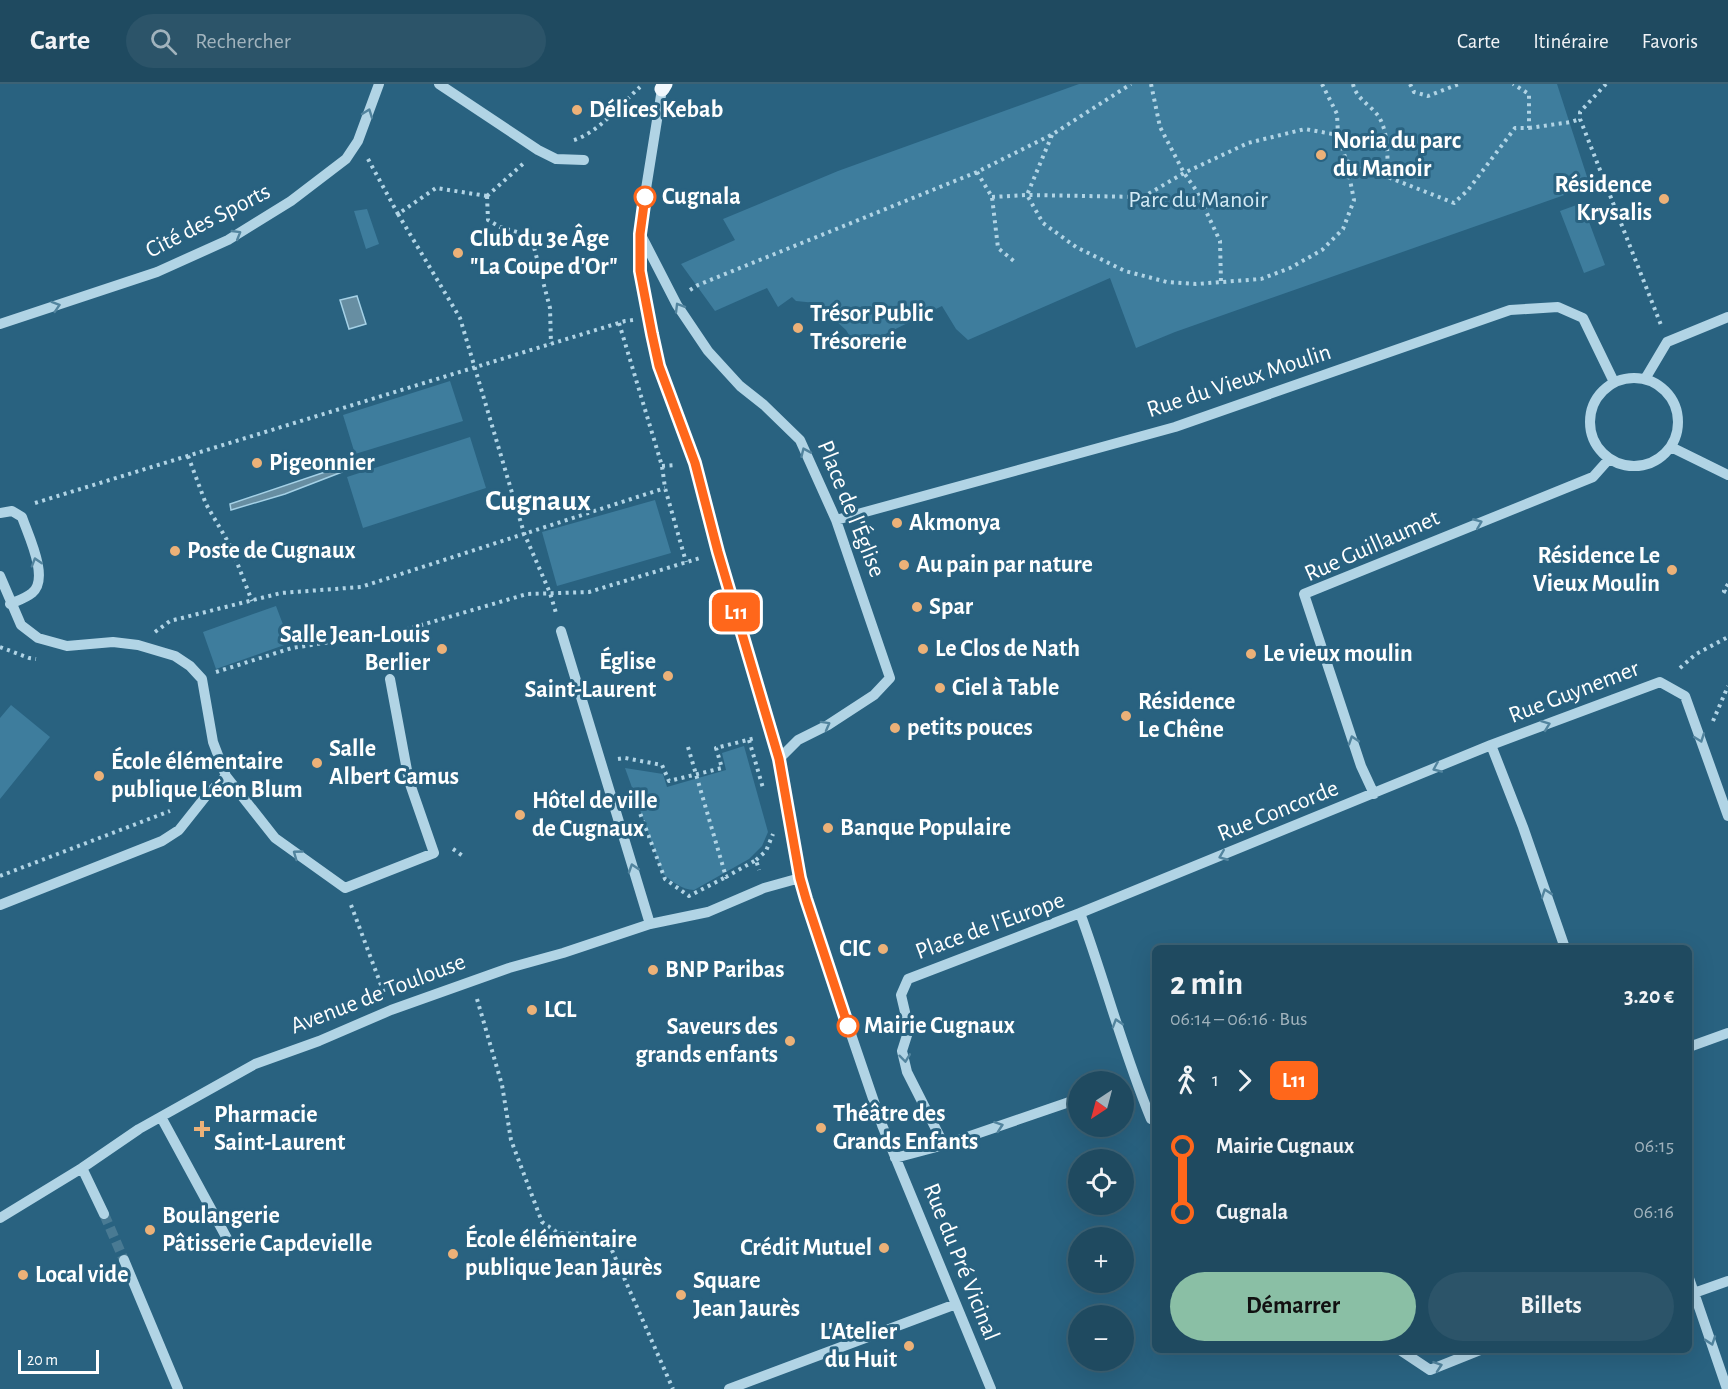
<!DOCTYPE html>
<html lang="fr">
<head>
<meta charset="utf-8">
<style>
  :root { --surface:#1f4a60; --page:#2c5469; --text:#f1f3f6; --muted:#a1b3bd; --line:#3c6275; --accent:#8abfa5 }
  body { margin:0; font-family:"Alegreya Sans",sans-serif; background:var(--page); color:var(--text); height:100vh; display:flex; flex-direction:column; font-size:22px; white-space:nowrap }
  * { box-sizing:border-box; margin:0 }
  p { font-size:20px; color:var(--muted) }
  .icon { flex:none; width:33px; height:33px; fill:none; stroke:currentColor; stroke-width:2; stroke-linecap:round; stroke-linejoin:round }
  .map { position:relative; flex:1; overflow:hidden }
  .drawer { position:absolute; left:1152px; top:861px; width:540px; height:408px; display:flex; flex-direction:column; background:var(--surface); border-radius:9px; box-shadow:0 6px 24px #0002,0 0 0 2px var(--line) }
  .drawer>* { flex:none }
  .badge { padding:0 12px; border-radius:9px; font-size:21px; line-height:39px }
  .needle { width:39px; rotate:216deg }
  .fabs { position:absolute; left:1068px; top:987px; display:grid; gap:12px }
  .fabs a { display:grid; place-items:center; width:66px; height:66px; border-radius:50%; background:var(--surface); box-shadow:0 6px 24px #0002,0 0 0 2px var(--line); font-size:30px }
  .scale { position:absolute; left:18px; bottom:15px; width:81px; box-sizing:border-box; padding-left:6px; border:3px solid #fff; border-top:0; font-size:16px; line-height:21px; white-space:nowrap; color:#fff; -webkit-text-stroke:4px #296280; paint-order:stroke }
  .map>.badge { position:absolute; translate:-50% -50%; box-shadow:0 0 0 3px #fff }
  .legs { display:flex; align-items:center; gap:9px; height:66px; padding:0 18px; font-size:20px }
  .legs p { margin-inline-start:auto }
  .headline { display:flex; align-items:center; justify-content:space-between; height:102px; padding:0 18px }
  h1 { font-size:33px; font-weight:700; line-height:45px }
  .action { display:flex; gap:12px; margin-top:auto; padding:12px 18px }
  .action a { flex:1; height:69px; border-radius:36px; background:var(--accent); color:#111; font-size:24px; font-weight:700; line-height:69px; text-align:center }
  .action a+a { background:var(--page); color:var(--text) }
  ul { padding:0 18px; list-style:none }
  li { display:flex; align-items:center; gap:21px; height:66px; font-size:22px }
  li i { display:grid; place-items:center; width:9px; height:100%; margin:0 8px; background:currentColor }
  li i::after { content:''; width:15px; height:15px; margin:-8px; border:4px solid; border-radius:50%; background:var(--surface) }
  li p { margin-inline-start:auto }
  li:first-child i { background:linear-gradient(#0000 50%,currentColor 0) }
  li:last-child i { background:linear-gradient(currentColor 50%,#0000 0) }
  header { display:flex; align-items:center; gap:36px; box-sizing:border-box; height:84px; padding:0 30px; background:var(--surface); border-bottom:2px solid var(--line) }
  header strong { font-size:28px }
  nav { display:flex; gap:33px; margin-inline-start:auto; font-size:21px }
  .search { width:420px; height:54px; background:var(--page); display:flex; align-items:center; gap:15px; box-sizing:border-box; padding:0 21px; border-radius:33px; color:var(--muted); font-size:22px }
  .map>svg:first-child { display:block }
</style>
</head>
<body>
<header>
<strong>Carte</strong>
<div class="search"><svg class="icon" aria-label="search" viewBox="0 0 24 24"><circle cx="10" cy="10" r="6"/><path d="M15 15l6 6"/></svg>Rechercher</div>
<nav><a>Carte</a><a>Itinéraire</a><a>Favoris</a></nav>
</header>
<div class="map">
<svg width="1728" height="1305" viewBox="0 0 1728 1305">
  <rect width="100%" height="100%" fill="#296280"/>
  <path fill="#3e7d9d" d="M1079,0H1557L1590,102L1175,248L1136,264L1110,194L968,256L956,245L942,222L857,264L846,246L816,219L796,217L792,213L778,223L767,204L715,227L681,180L735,156L723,135L838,87Z
    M1582,119L1605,181L1584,189L1560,127Z
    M367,125L379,160L366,165L354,127Z
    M450,297L463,337L355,370L343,331Z
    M470,353L486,404L363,444L347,393Z
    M655,416L671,469L557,502L542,448Z
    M276,522L290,559L216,585L203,548Z
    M11,621L50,653L0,715V634Z
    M744,662L768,748L762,762L749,775L694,806C682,806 672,797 663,790L625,684L663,690L667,703L726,686L722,669Z"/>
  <path fill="#678ea2" stroke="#a5d1e6" stroke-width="1.5" d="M357,212L366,240L349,245L340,216Z
    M340,383L342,388L285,410L231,426L230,420Z"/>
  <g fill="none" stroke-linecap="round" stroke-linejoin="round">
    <path stroke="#497a93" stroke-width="10" stroke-dasharray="10 5" stroke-linecap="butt" d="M104,1130L124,1176"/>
    <path stroke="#b1d4e5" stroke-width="4" stroke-dasharray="3 4.5" stroke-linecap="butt" d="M1151,0L1160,43L1184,89L1196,106L1220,157L1221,199
      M1353,0C1356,15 1371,21 1379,33C1389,50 1387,74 1388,93
      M1410,0L1414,8L1428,12L1459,0
      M1606,0L1580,28V35L1661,241
      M1529,44L1571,38L1580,35
      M1052,51L1027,111L1143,113L1184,89L1248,59L1305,45L1338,51
      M574,56C599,48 620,21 640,3
      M368,75L398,130
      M1347,77L1454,119L1468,106L1515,44H1529V10L1513,0
      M977,88L992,113L998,164L1015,178
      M487,112L436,104L398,130L460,234L524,449L550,509L556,529
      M487,112L524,79
      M487,112L488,136L500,143L531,152L550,224L551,260
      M992,113L1027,111L1043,139L1076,163L1125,187L1167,198L1196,200L1261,195L1290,184L1322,166L1343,145L1354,116L1346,76L1338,51L1337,30L1322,0
      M690,206L698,201L977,88L1053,50L1131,0
      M619,239L662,382L665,404L686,478
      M188,372L206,420L231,463L252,517
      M662,382L676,381
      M35,419L625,237L633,236
      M1728,500L1724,507L1728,509
      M155,548L170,537L281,509L361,503L665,404
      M0,563L29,574L36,575
      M1680,584L1696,570L1728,553
      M216,588L292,564L401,547L527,510L589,508L700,474
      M1713,637L1728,602
      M749,656L763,704
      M688,663L726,793L756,776L759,786
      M618,675L625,674L662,681L669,697L722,684L716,664L755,654
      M635,716L665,795L689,812L726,793
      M453,765L463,772
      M756,776L766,767L773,750
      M0,792L170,727
      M351,821L384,909
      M477,915L502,1001L511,1056L542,1138L558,1149L599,1150L607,1155L673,1305"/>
    <path stroke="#b1d4e5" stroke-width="10" d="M439,0L538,66L556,75L584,76
      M662,5L645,111L640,150V187L659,282L695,379L718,468L779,675L800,794L812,836L882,1041L991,1305
      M642,153L677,221L708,267L740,302L764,321L800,356L836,436L890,594L874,611L828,641L798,656L779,675
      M0,240L157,188L228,156L291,117L346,75L358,57L379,0
      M1590 338a44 44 0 1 1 88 0a44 44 0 1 1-88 0Z
      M1645,295L1667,258L1728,233
      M1671,363L1728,391
      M0,429L12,427L22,433C28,451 50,495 32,509C26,514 17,517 10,520
      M836,436L1175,343L1510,226L1558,223L1583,234L1614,298
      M0,492L21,541L38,554L67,562L113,558L138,561L175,572L190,582L202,595L213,658L226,692L275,754L345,804L434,769L409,697L390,595
      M561,547L650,840
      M1491,661L1523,743L1565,864
      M1374,710L1361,682L1304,510L1593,393L1609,375
      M0,821L162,757L179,746L206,712L226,692
      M1080,829L1491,661L1660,598L1685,612L1728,732
      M1689,963L1728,949
      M161,1033L230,1160
      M944,1061L907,988L902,967L909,945L901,911L908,895L1080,829C1105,897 1123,968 1151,1035L1155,1037
      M895,1074L944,1061L1078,1015
      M82,1084L104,1130
      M0,1134L82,1084L139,1045L255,980L319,957L391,926L509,884L563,869L650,840L708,828L764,804L800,794
      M124,1176L178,1305
      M1689,1194L1727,1305
      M1694,1209L1728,1197
      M1400,1266L1430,1286L1480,1266
      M729,1305L956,1220"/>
    <path stroke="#f1f8fd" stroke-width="15" d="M662,5L665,0"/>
  </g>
  <defs><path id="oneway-chevron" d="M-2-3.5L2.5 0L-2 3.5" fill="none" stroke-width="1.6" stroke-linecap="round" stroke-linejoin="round" transform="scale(1.5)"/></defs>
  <g stroke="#52849e">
    <use href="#oneway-chevron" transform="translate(368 29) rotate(-70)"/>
    <use href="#oneway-chevron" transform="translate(237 150) rotate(-31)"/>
    <use href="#oneway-chevron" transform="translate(56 222) rotate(-18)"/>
    <use href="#oneway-chevron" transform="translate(679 223) rotate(-121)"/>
    <use href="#oneway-chevron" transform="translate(805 368) rotate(-114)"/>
    <use href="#oneway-chevron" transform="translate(1478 439) rotate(-22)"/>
    <use href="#oneway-chevron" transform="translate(36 478) rotate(-107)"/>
    <use href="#oneway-chevron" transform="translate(826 641) rotate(-29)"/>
    <use href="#oneway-chevron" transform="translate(1546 641) rotate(-21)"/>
    <use href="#oneway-chevron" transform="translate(1700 654) rotate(70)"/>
    <use href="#oneway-chevron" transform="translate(1353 656) rotate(-108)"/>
    <use href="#oneway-chevron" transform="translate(1437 684) rotate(157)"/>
    <use href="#oneway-chevron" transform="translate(297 770) rotate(-144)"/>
    <use href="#oneway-chevron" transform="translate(1223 772) rotate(158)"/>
    <use href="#oneway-chevron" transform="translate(633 784) rotate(-108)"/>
    <use href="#oneway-chevron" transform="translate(1546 809) rotate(-109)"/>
    <use href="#oneway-chevron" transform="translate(1117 939) rotate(-107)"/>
    <use href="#oneway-chevron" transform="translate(905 974) rotate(83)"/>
    <use href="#oneway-chevron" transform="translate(999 1042) rotate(-19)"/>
    <use href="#oneway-chevron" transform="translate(1711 1257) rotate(71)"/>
    <use href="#oneway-chevron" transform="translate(1438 1282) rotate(-19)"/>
  </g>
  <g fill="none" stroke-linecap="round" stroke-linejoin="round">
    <defs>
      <path id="line-1" d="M645,113L640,150V187L652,250L659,282L695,379L718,468L779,675L800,794L806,815L848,942"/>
    </defs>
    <use href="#line-1" stroke="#fff" stroke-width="14"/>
    <use href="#line-1" stroke="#ff671b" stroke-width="9"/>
  </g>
  <g fill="#ecb178" stroke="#296280" stroke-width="2">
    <circle cx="577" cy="26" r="6"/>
    <circle cx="1321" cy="71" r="6"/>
    <circle cx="1664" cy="115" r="6"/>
    <circle cx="458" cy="169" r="6"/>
    <circle cx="798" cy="244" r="6"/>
    <circle cx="257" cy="379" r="6"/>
    <circle cx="897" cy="439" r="6"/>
    <circle cx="175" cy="467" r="6"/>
    <circle cx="904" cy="481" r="6"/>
    <circle cx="1672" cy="486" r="6"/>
    <circle cx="917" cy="523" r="6"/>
    <circle cx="442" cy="565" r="6"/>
    <circle cx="923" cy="565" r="6"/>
    <circle cx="1251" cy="570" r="6"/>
    <circle cx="668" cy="592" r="6"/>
    <circle cx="940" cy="604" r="6"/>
    <circle cx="1126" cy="632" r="6"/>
    <circle cx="895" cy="644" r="6"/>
    <circle cx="317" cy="679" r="6"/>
    <circle cx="99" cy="692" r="6"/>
    <circle cx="520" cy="731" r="6"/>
    <circle cx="828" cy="744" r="6"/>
    <circle cx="883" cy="865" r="6"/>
    <circle cx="653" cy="886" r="6"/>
    <circle cx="532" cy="926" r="6"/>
    <circle cx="790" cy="957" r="6"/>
    <circle cx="821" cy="1044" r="6"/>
    <path d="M199 1036h6v6h6v6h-6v6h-6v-6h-6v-6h6z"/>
    <circle cx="150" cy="1146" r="6"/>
    <circle cx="884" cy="1164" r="6"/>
    <circle cx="453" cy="1170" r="6"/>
    <circle cx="23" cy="1191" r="6"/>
    <circle cx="681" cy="1211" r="6"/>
    <circle cx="909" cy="1262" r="6"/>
  </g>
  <g fill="#fff" stroke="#ff671b" stroke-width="3">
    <circle cx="645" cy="113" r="10"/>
    <circle cx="848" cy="942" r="10"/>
  </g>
  <g text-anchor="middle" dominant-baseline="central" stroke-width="6" stroke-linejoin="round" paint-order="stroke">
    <g font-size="24" font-weight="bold" fill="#fff" stroke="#296280" text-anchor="start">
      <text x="589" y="26">Délices Kebab</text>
      <text x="1333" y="57">Noria du parc<tspan x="1333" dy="28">du Manoir</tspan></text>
      <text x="1652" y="101" text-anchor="end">Résidence<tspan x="1652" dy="28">Krysalis</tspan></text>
      <text x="470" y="155">Club du 3e Âge<tspan x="470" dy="28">"La Coupe d'Or"</tspan></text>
      <text x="810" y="230">Trésor Public<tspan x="810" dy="28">Trésorerie</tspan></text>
      <text x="269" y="379">Pigeonnier</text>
      <text x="909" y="439">Akmonya</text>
      <text x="187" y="467">Poste de Cugnaux</text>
      <text x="1660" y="472" text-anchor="end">Résidence Le<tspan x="1660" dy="28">Vieux Moulin</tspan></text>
      <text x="916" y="481">Au pain par nature</text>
      <text x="929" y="523">Spar</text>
      <text x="430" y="551" text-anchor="end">Salle Jean-Louis<tspan x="430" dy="28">Berlier</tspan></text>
      <text x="935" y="565">Le Clos de Nath</text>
      <text x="1263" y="570">Le vieux moulin</text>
      <text x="656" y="578" text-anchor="end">Église<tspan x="656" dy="28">Saint-Laurent</tspan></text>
      <text x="952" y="604">Ciel à Table</text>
      <text x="1138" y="618">Résidence<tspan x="1138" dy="28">Le Chêne</tspan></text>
      <text x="907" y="644">petits pouces</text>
      <text x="329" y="665">Salle<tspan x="329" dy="28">Albert Camus</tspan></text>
      <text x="111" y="678">École élémentaire<tspan x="111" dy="28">publique Léon Blum</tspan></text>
      <text x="532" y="717">Hôtel de ville<tspan x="532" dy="28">de Cugnaux</tspan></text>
      <text x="840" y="744">Banque Populaire</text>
      <text x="871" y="865" text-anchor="end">CIC</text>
      <text x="665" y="886">BNP Paribas</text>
      <text x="544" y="926">LCL</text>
      <text x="778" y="943" text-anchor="end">Saveurs des<tspan x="778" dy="28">grands enfants</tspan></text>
      <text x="833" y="1030">Théâtre des<tspan x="833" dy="28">Grands Enfants</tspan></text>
      <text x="214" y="1031">Pharmacie<tspan x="214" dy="28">Saint-Laurent</tspan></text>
      <text x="162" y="1132">Boulangerie<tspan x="162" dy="28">Pâtisserie Capdevielle</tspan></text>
      <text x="465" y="1156">École élémentaire<tspan x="465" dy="28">publique Jean Jaurès</tspan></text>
      <text x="872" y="1164" text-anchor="end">Crédit Mutuel</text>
      <text x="35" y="1191">Local vide</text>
      <text x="693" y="1197">Square<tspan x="693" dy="28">Jean Jaurès</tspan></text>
      <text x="897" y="1248" text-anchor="end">L'Atelier<tspan x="897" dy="28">du Huit</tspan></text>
    </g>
    <g font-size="24" font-weight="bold" fill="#fff" stroke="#296280" text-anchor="start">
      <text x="662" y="113">Cugnala</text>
      <text x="864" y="942">Mairie Cugnaux</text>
    </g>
    <g font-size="24" fill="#d3eaf5" stroke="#296280">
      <text x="1198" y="116">Parc du Manoir</text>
    </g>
    <g font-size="24" fill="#fff" stroke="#296280">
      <text transform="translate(208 137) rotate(-27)">Cité des Sports</text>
      <text transform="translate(1239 297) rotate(-18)">Rue du Vieux Moulin</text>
      <text transform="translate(851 425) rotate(68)">Place de l'Église</text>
      <text transform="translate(1372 462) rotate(-24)">Rue Guillaumet</text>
      <text transform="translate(1574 608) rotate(-21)">Rue Guynemer</text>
      <text transform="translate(1278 727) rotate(-22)">Rue Concorde</text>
      <text transform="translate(990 842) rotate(-20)">Place de l'Europe</text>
      <text transform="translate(378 910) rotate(-21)">Avenue de Toulouse</text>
      <text transform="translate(961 1178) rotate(68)">Rue du Pré Vicinal</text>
    </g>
    <g font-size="30" font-weight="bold" fill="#fff" stroke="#296280">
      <text x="538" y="417">Cugnaux</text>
    </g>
  </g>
</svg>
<div class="fabs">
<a><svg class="needle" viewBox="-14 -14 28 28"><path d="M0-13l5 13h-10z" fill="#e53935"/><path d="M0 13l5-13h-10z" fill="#a1b3bd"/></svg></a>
<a><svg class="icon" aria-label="locate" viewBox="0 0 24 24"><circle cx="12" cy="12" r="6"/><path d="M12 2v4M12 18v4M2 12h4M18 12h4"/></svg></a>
<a>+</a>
<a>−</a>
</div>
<div class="scale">20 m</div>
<b class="badge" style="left:736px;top:528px;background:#ff671b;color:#fff">L11</b>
<section class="drawer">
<div class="headline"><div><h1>2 min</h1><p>06:14 – 06:16 · Bus</p></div><b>3.20 €</b></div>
<div class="legs"><svg class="icon" aria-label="walk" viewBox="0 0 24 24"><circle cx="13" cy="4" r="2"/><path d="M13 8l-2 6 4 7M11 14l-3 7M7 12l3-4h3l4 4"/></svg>1<svg class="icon" aria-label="forward" viewBox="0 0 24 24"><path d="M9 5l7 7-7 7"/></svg><b class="badge" style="background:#ff671b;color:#fff">L11</b></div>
<ul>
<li><i style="color:#ff671b"></i><b>Mairie Cugnaux</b><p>06:15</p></li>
<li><i style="color:#ff671b"></i><b>Cugnala</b><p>06:16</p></li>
</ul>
<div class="action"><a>Démarrer</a><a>Billets</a></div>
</section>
</div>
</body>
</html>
